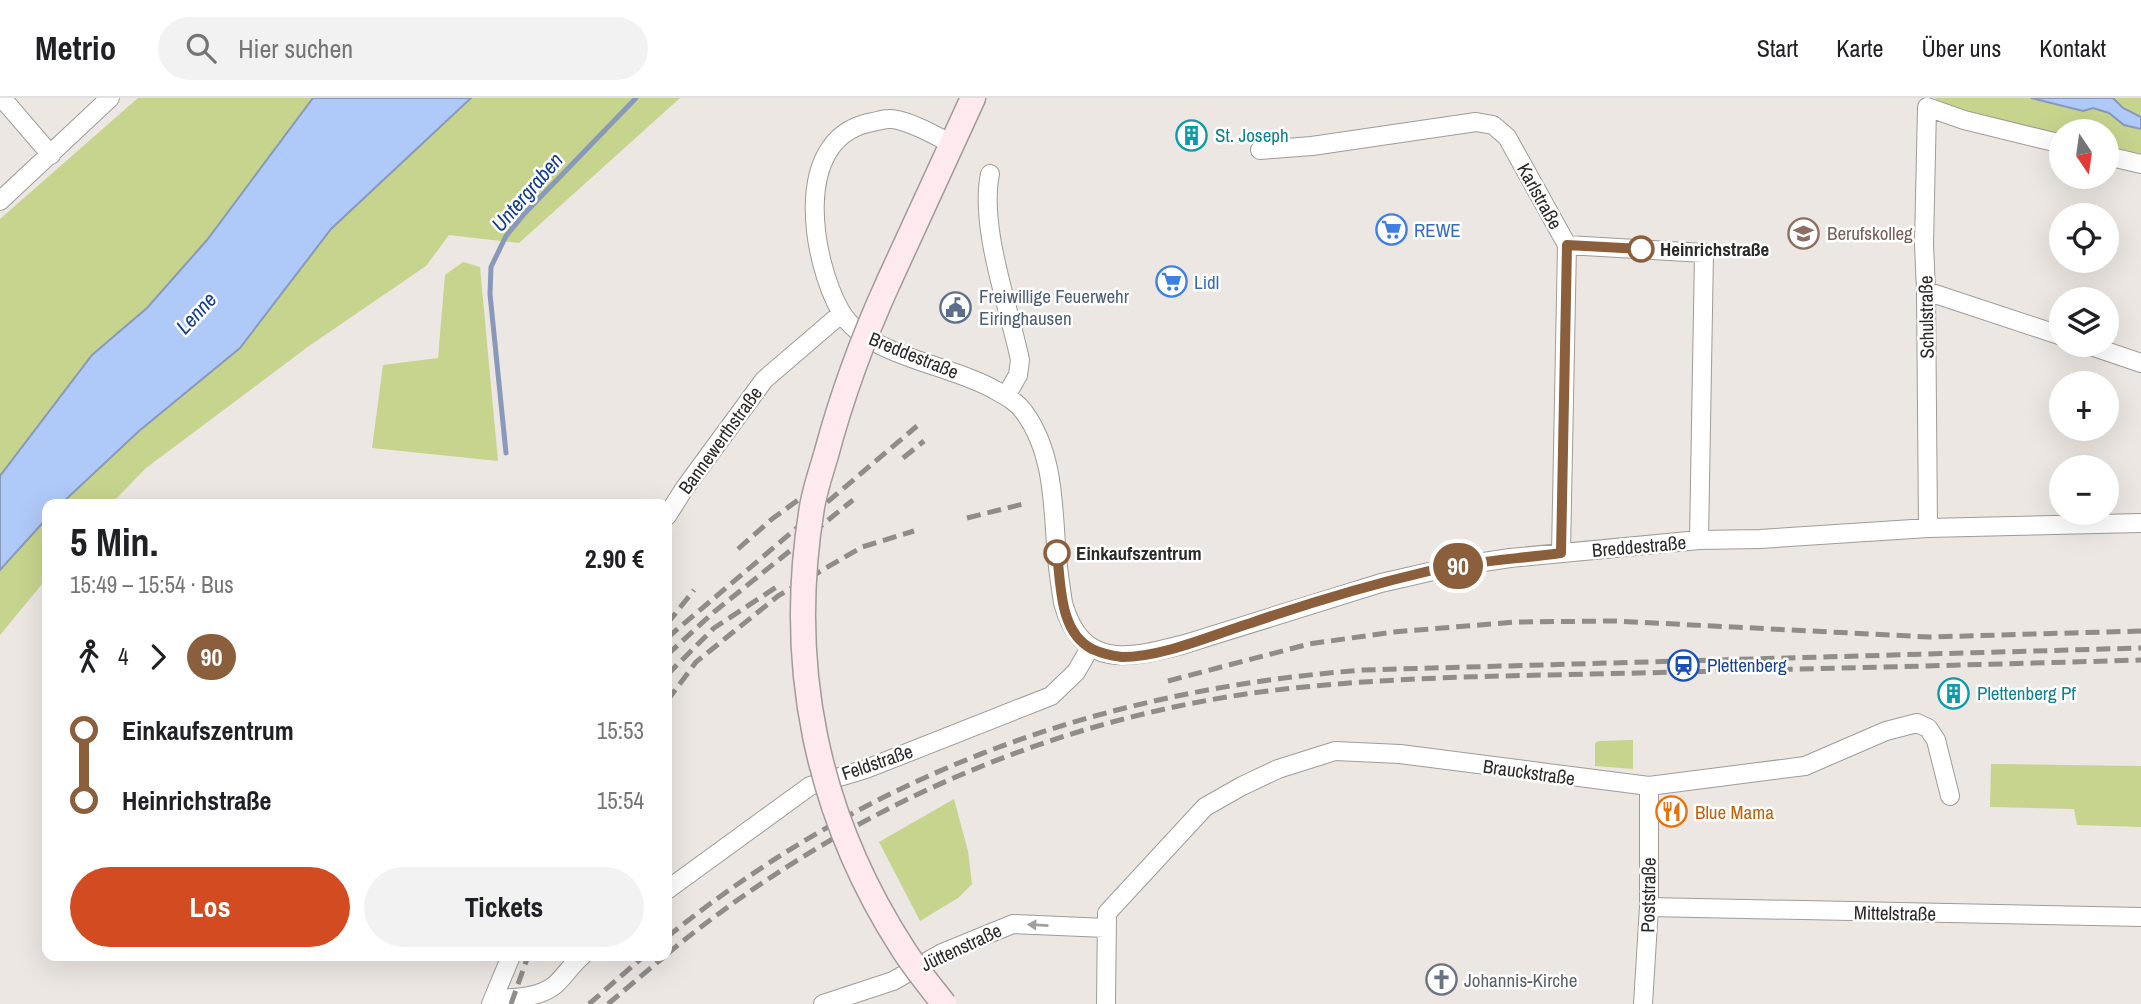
<!DOCTYPE html>
<html lang="de">
<head>
<meta charset="utf-8">
<style>
  :root { --surface:#fff; --page:#f2f2f2; --text:#202124; --muted:#757577; --line:#e0e0e0; --accent:#d34b20 }
  body { margin:0; font-family:"Archivo Narrow",sans-serif; background:var(--page); color:var(--text); height:100vh; display:flex; flex-direction:column; font-size:26px; white-space:nowrap }
  * { box-sizing:border-box; margin:0 }
  p { font-size:23px; color:var(--muted) }
  .icon { flex:none; width:38px; height:38px; fill:none; stroke:currentColor; stroke-width:2; stroke-linecap:round; stroke-linejoin:round }
  .map { position:relative; flex:1; overflow:hidden }
  .sheet { position:absolute; left:42px; top:401px; width:630px; height:462px; display:flex; flex-direction:column; background:var(--surface); border-radius:14px; box-shadow:0 7px 28px #0002 }
  .sheet>* { flex:none }
  .badge { padding:0 14px; border-radius:23px; font-size:24px; line-height:46px }
  .needle { width:46px; rotate:167deg }
  .controls { position:absolute; left:2049px; top:21px; display:grid; gap:14px }
  .controls a { display:grid; place-items:center; width:70px; height:70px; border-radius:50%; background:var(--surface); box-shadow:0 7px 28px #0002; font-size:35px }
  .map>.badge { position:absolute; translate:-50% -50%; box-shadow:0 0 0 4px #fff }
  .legs { display:flex; align-items:center; gap:10px; height:77px; padding:0 28px; font-size:23px }
  .legs p { margin-inline-start:auto }
  .summary { display:flex; align-items:center; justify-content:space-between; height:119px; padding:0 28px }
  h1 { font-size:38px; font-weight:800; line-height:52px }
  .action { display:flex; gap:14px; margin-top:auto; padding:14px 28px }
  .action a { flex:1; height:80px; border-radius:42px; background:var(--accent); color:#fff; font-size:28px; font-weight:800; line-height:80px; text-align:center }
  .action a+a { background:var(--page); color:var(--text) }
  ul { padding:0 28px; list-style:none }
  li { display:flex; align-items:center; gap:24px; height:70px; font-size:26px }
  li i { display:grid; place-items:center; width:10px; height:100%; margin:0 9px; background:currentColor }
  li i::after { content:''; width:18px; height:18px; margin:-9px; border:5px solid; border-radius:50%; background:var(--surface) }
  li p { margin-inline-start:auto }
  li:first-child i { background:linear-gradient(#0000 50%,currentColor 0) }
  li:last-child i { background:linear-gradient(currentColor 50%,#0000 0) }
  header { display:flex; align-items:center; gap:42px; box-sizing:border-box; height:98px; padding:0 35px; background:var(--surface); border-bottom:2px solid var(--line) }
  header strong { font-size:33px }
  nav { display:flex; gap:38px; margin-inline-start:auto; font-size:24px }
  .search { width:490px; height:63px; background:var(--page); display:flex; align-items:center; gap:18px; box-sizing:border-box; padding:0 24px; border-radius:38px; color:var(--muted); font-size:26px }
  .map>svg:first-child { display:block }
</style>
</head>
<body>
<header>
<strong>Metrio</strong>
<div class="search"><svg class="icon" aria-label="search" viewBox="0 0 24 24"><circle cx="10" cy="10" r="6"/><path d="M15 15l6 6"/></svg>Hier suchen</div>
<nav><a>Start</a><a>Karte</a><a>Über uns</a><a>Kontakt</a></nav>
</header>
<div class="map">
<svg width="2141" height="906" viewBox="0 0 2141 906">
  <rect width="100%" height="100%" fill="#ece7e2"/>
  <path fill="#c7d48d" d="M138,0H313L207,142L147,210L92,257L0,378V121Z
    M471,0H680L519,145L449,137L426,168L309,248L146,370L111,406H61L139,333L240,250L331,131Z
    M1935,0H2031L2082,13L2093,10L2110,15L2124,27L2141,31V60L2107,52V33H2062L2061,41L1948,15Z
    M2113,0H2141V19L2123,10Z
    M463,164L480,169L498,363L372,350L383,267L438,260L445,177Z
    M47,420V480L0,537V472Z
    M1633,642V671L1595,668V645L1599,643Z
    M1991,666L2141,668V729L2077,727L2074,711L1990,709Z
    M954,701L968,753L972,786L958,800L920,823L879,744Z"/>
  <path fill="#afc9f8" stroke="#8899ba" stroke-width="2" d="M313,0H471L331,131L240,250L139,333L61,406H47V420L0,472V378L92,257L147,210L207,142Z
    M2031,0H2113L2123,10L2141,19V31L2124,27L2109,15L2093,10L2083,13Z"/>
  <g fill="none" stroke-linecap="round" stroke-linejoin="round">
    <path stroke="#8899ba" stroke-width="5" d="M506,355L490,196L491,169L506,138L525,115L636,0"/>
    <defs>
      <path id="street" d="M2,0L51,57
        M953,47C939,39 904,20 889,21C883,21 875,24 868,25C791,43 812,163 841,214C868,259 950,266 995,292C1006,298 1017,304 1024,314C1052,352 1053,401 1056,447C1057,466 1060,485 1063,505C1082,573 1130,560 1185,546L1381,485L1451,469L1510,460L1699,442L1760,441L1928,430L2141,425
        M1260,52L1312,48L1476,24L1493,27L1507,39L1567,147L1561,455
        M2107,58L2141,66
        M990,76C979,129 1009,209 1020,262L1018,277L1006,298
        M0,103L110,0
        M1567,147L1704,155L1699,442
        M1926,193L2062,238
        M2088,247L2141,265
        M667,418L684,391L764,282L842,215
        M1928,430L1926,193L1924,146L1927,9L1964,22L2062,46
        M667,792L810,688L866,671L1051,598L1076,574L1090,550
        M1649,809L2141,819
        M494,901C514,900 539,900 555,887C565,878 572,866 582,858
        M491,906L511,858
        M823,906L893,883L942,855L1013,826L1106,830
        M1106,906L1107,815L1205,709L1242,688L1278,671L1335,653L1400,656L1649,688L1805,668L1886,633L1917,625L1928,630L1936,642L1950,698
        M1643,906L1649,809V688"/>
      <path id="secondary" d="M889,183L973,0"/>
    </defs>
    <use href="#street" stroke="#a09b96" stroke-width="20"/>
    <use href="#secondary" stroke="#a09b96" stroke-width="27"/>
    <use href="#street" stroke="#fff" stroke-width="18"/>
    <use href="#secondary" stroke="#feeaee" stroke-width="24"/>
    <path stroke="#908c88" stroke-width="5" stroke-dasharray="14 7" stroke-linecap="butt" d="M903,360L924,343
      M967,420L1023,406
      M738,451L772,421L827,381
      M667,526L694,492
      M667,540L917,328
      M667,557L714,514L853,402
      M667,577L714,530L778,488
      M1168,583L1309,546L1393,534L1516,524L1615,523L1929,539L2141,533
      M667,603L696,564L778,498L862,449L914,433
      M667,839C872,674 1101,592 1363,572L2141,550
      M667,856C838,715 1047,621 1268,593C1390,578 1515,578 1638,575C1806,571 1973,567 2141,562
      M511,906L528,858
      M589,906L644,858
      M608,906L665,858"/>
    <defs>
      <path id="secondary-bridge" d="M889,183C863,240 842,297 826,357C821,374 815,391 812,409C786,566 816,716 903,851C915,870 930,888 944,906"/>
    </defs>
    <use href="#secondary-bridge" stroke="#a09b96" stroke-width="27" stroke-linecap="butt"/>
    <use href="#secondary-bridge" stroke="#feeaee" stroke-width="24"/>
  </g>
  <defs><path id="oneway-solid" d="M-6-.8H1V-3.2L6.5 0L1 3.2V.8H-6Z" transform="scale(1.75)"/></defs>
  <use fill="#a09f9e" href="#oneway-solid" transform="translate(1038 827) rotate(-177)"/>
  <g fill="none" stroke-linecap="round" stroke-linejoin="round">
    <defs>
      <path id="line-1" d="M1057,455C1061,486 1059,534 1092,551C1101,555 1112,558 1122,559C1163,559 1212,537 1251,525C1309,505 1369,487 1429,473C1473,463 1517,461 1561,455L1567,147L1641,151"/>
    </defs>
    <use href="#line-1" stroke="#fff" stroke-width="16"/>
    <use href="#line-1" stroke="#8b5e3c" stroke-width="10"/>
  </g>
  <defs>
    <symbol id="building-ring" viewBox="-11 -11 22 22"><circle r="9.5" fill="#fff" stroke="#0f9aa8" stroke-width="1.5"/><path d="M-4-6H4V6H1V3H-1V6H-4ZM-2.5-4.3h1.7v1.8h-1.7ZM.8-4.3h1.7v1.8H.8ZM-2.5-1h1.7V.8h-1.7ZM.8-1h1.7V.8H.8Z" fill="#0f9aa8"/></symbol>
    <symbol id="supermarket-ring" viewBox="-11 -11 22 22"><circle r="9.5" fill="#fff" stroke="#3f7fe0" stroke-width="1.5"/><path d="M-6-5.5h2.5l.6 2H6L4.5 2H-2.5L-4.4-4H-6ZM-1.5 3.2a1.3 1.3 0 1 0 .1 0ZM3 3.2a1.3 1.3 0 1 0 .1 0Z" fill="#3f7fe0"/></symbol>
    <symbol id="school-ring" viewBox="-11 -11 22 22"><circle r="9.5" fill="#fff" stroke="#8d6e63" stroke-width="1.5"/><path d="M0-5L7-2L0 1L-7-2ZM-4 1L0 2.5L4 1V4Q0 6-4 4Z" fill="#8d6e63"/></symbol>
    <symbol id="civic-ring" viewBox="-11 -11 22 22"><circle r="9.5" fill="#fff" stroke="#5c6f8a" stroke-width="1.5"/><path d="M-.6-6.5H3V-4.5H.6V-3L4-1V1h2V6H-6V1h2V-1L-.6-3ZM-1.2 2.5V6h2.4V2.5Z" fill="#5c6f8a"/></symbol>
    <symbol id="station-ring" viewBox="-11 -11 22 22"><circle r="9.5" fill="#fff" stroke="#1a4fb4" stroke-width="1.5"/><path d="M-3-6H3Q5-6 5-4V2Q5 4 3 4L4.5 6H3L1.5 4h-3L-3 6H-4.5L-3 4Q-5 4-5 2V-4Q-5-6-3-6ZM-3.5-4v3h7v-3ZM-3.5 1v1.5H-2V1ZM2 1v1.5H3.5V1Z" fill="#1a4fb4"/></symbol>
    <symbol id="restaurant-ring" viewBox="-11 -11 22 22"><circle r="9.5" fill="#fff" stroke="#e8710a" stroke-width="1.5"/><path d="M-5-6h1v4h1v-4h1v4h1v-4h1v5L-1.5 .5V6h-2V.5L-5-1ZM5-6V6H3V1.5H1.5Q1.5-4 5-6Z" fill="#e8710a"/></symbol>
    <symbol id="church-ring" viewBox="-11 -11 22 22"><circle r="9.5" fill="#fff" stroke="#6b7280" stroke-width="1.5"/><path d="M-1.2-6h2.4v3.5h3.3v2.4h-3.3V6h-2.4V-.1h-3.3v-2.4h3.3Z" fill="#6b7280"/></symbol>
  </defs>
  <g fill-rule="evenodd">
    <use href="#building-ring" x="1174" y="20" width="35" height="35"/>
    <use href="#supermarket-ring" x="1374" y="114" width="35" height="35"/>
    <use href="#school-ring" x="1786" y="118" width="35" height="35"/>
    <use href="#supermarket-ring" x="1154" y="166" width="35" height="35"/>
    <use href="#civic-ring" x="938" y="192" width="35" height="35"/>
    <use href="#station-ring" x="1666" y="550" width="35" height="35"/>
    <use href="#building-ring" x="1936" y="578" width="35" height="35"/>
    <use href="#restaurant-ring" x="1654" y="696" width="35" height="35"/>
    <use href="#church-ring" x="1424" y="864" width="35" height="35"/>
  </g>
  <g fill="#fff" stroke="#8b5e3c" stroke-width="3.5">
    <circle cx="1641" cy="151" r="12"/>
    <circle cx="1057" cy="455" r="12"/>
  </g>
  <g text-anchor="middle" dominant-baseline="central" stroke-width="5" stroke-linejoin="round" paint-order="stroke">
    <g font-size="19" fill="#0d838f" stroke="#fff" text-anchor="start">
      <text x="1215" y="37">St. Joseph</text>
      <text x="1977" y="595">Plettenberg Pf</text>
    </g>
    <g font-size="19" fill="#2c2a28" stroke="#fff">
      <text transform="translate(1540 98) rotate(61)">Karlstraße</text>
      <text transform="translate(1926 219) rotate(-91)">Schulstraße</text>
      <text transform="translate(914 257) rotate(22)">Breddestraße</text>
      <text transform="translate(720 342) rotate(-54)">Bannewerthstraße</text>
      <text transform="translate(1639 448) rotate(-5)">Breddestraße</text>
      <text transform="translate(877 664) rotate(-19)">Feldstraße</text>
      <text transform="translate(1529 674) rotate(8)">Brauckstraße</text>
      <text transform="translate(1648 797) rotate(-89)">Poststraße</text>
      <text transform="translate(1895 815) rotate(1)">Mittelstraße</text>
      <text transform="translate(961 849) rotate(-25)">Jüttenstraße</text>
    </g>
    <g font-size="19" fill="#366cbe" stroke="#fff" text-anchor="start">
      <text x="1414" y="132">REWE</text>
      <text x="1194" y="184">Lidl</text>
    </g>
    <g font-size="19" fill="#785e54" stroke="#fff" text-anchor="start">
      <text x="1827" y="135">Berufskolleg</text>
    </g>
    <g font-size="19" font-weight="bold" fill="#2c2a28" stroke="#fff" text-anchor="start">
      <text x="1660" y="151">Heinrichstraße</text>
      <text x="1076" y="455">Einkaufszentrum</text>
    </g>
    <g font-size="19" fill="#4e5e75" stroke="#fff" text-anchor="start">
      <text x="979" y="198">Freiwillige Feuerwehr<tspan x="979" dy="22">Eiringhausen</tspan></text>
    </g>
    <g font-size="19" fill="#164399" stroke="#fff" text-anchor="start">
      <text x="1707" y="567">Plettenberg</text>
    </g>
    <g font-size="19" fill="#c56008" stroke="#fff" text-anchor="start">
      <text x="1695" y="714">Blue Mama</text>
    </g>
    <g font-size="19" fill="#5b616d" stroke="#fff" text-anchor="start">
      <text x="1464" y="882">Johannis-Kirche</text>
    </g>
    <g font-size="21" font-style="italic" fill="#113c92" stroke="#fff">
      <text transform="translate(527 94) rotate(-49)">Untergraben</text>
      <text transform="translate(196 215) rotate(-47)">Lenne</text>
    </g>
  </g>
</svg>
<div class="controls">
<a><svg class="needle" viewBox="-14 -14 28 28"><path d="M0-13l5 13h-10z" fill="#e53935"/><path d="M0 13l5-13h-10z" fill="#757577"/></svg></a>
<a><svg class="icon" aria-label="locate" viewBox="0 0 24 24"><circle cx="12" cy="12" r="6"/><path d="M12 2v4M12 18v4M2 12h4M18 12h4"/></svg></a>
<a><svg class="icon" aria-label="layers" viewBox="0 0 24 24"><path d="M12 4l9 5-9 5-9-5zM3 14l9 5 9-5"/></svg></a>
<a>+</a>
<a>−</a>
</div>
<b class="badge" style="left:1458px;top:468px;background:#8b5e3c;color:#fff">90</b>
<section class="sheet">
<div class="summary"><div><h1>5 Min.</h1><p>15:49 – 15:54 · Bus</p></div><b>2.90 €</b></div>
<div class="legs"><svg class="icon" aria-label="walk" viewBox="0 0 24 24"><circle cx="13" cy="4" r="2"/><path d="M13 8l-2 6 4 7M11 14l-3 7M7 12l3-4h3l4 4"/></svg>4<svg class="icon" aria-label="forward" viewBox="0 0 24 24"><path d="M9 5l7 7-7 7"/></svg><b class="badge" style="background:#8b5e3c;color:#fff">90</b></div>
<ul>
<li><i style="color:#8b5e3c"></i><b>Einkaufszentrum</b><p>15:53</p></li>
<li><i style="color:#8b5e3c"></i><b>Heinrichstraße</b><p>15:54</p></li>
</ul>
<div class="action"><a>Los</a><a>Tickets</a></div>
</section>
</div>
</body>
</html>
